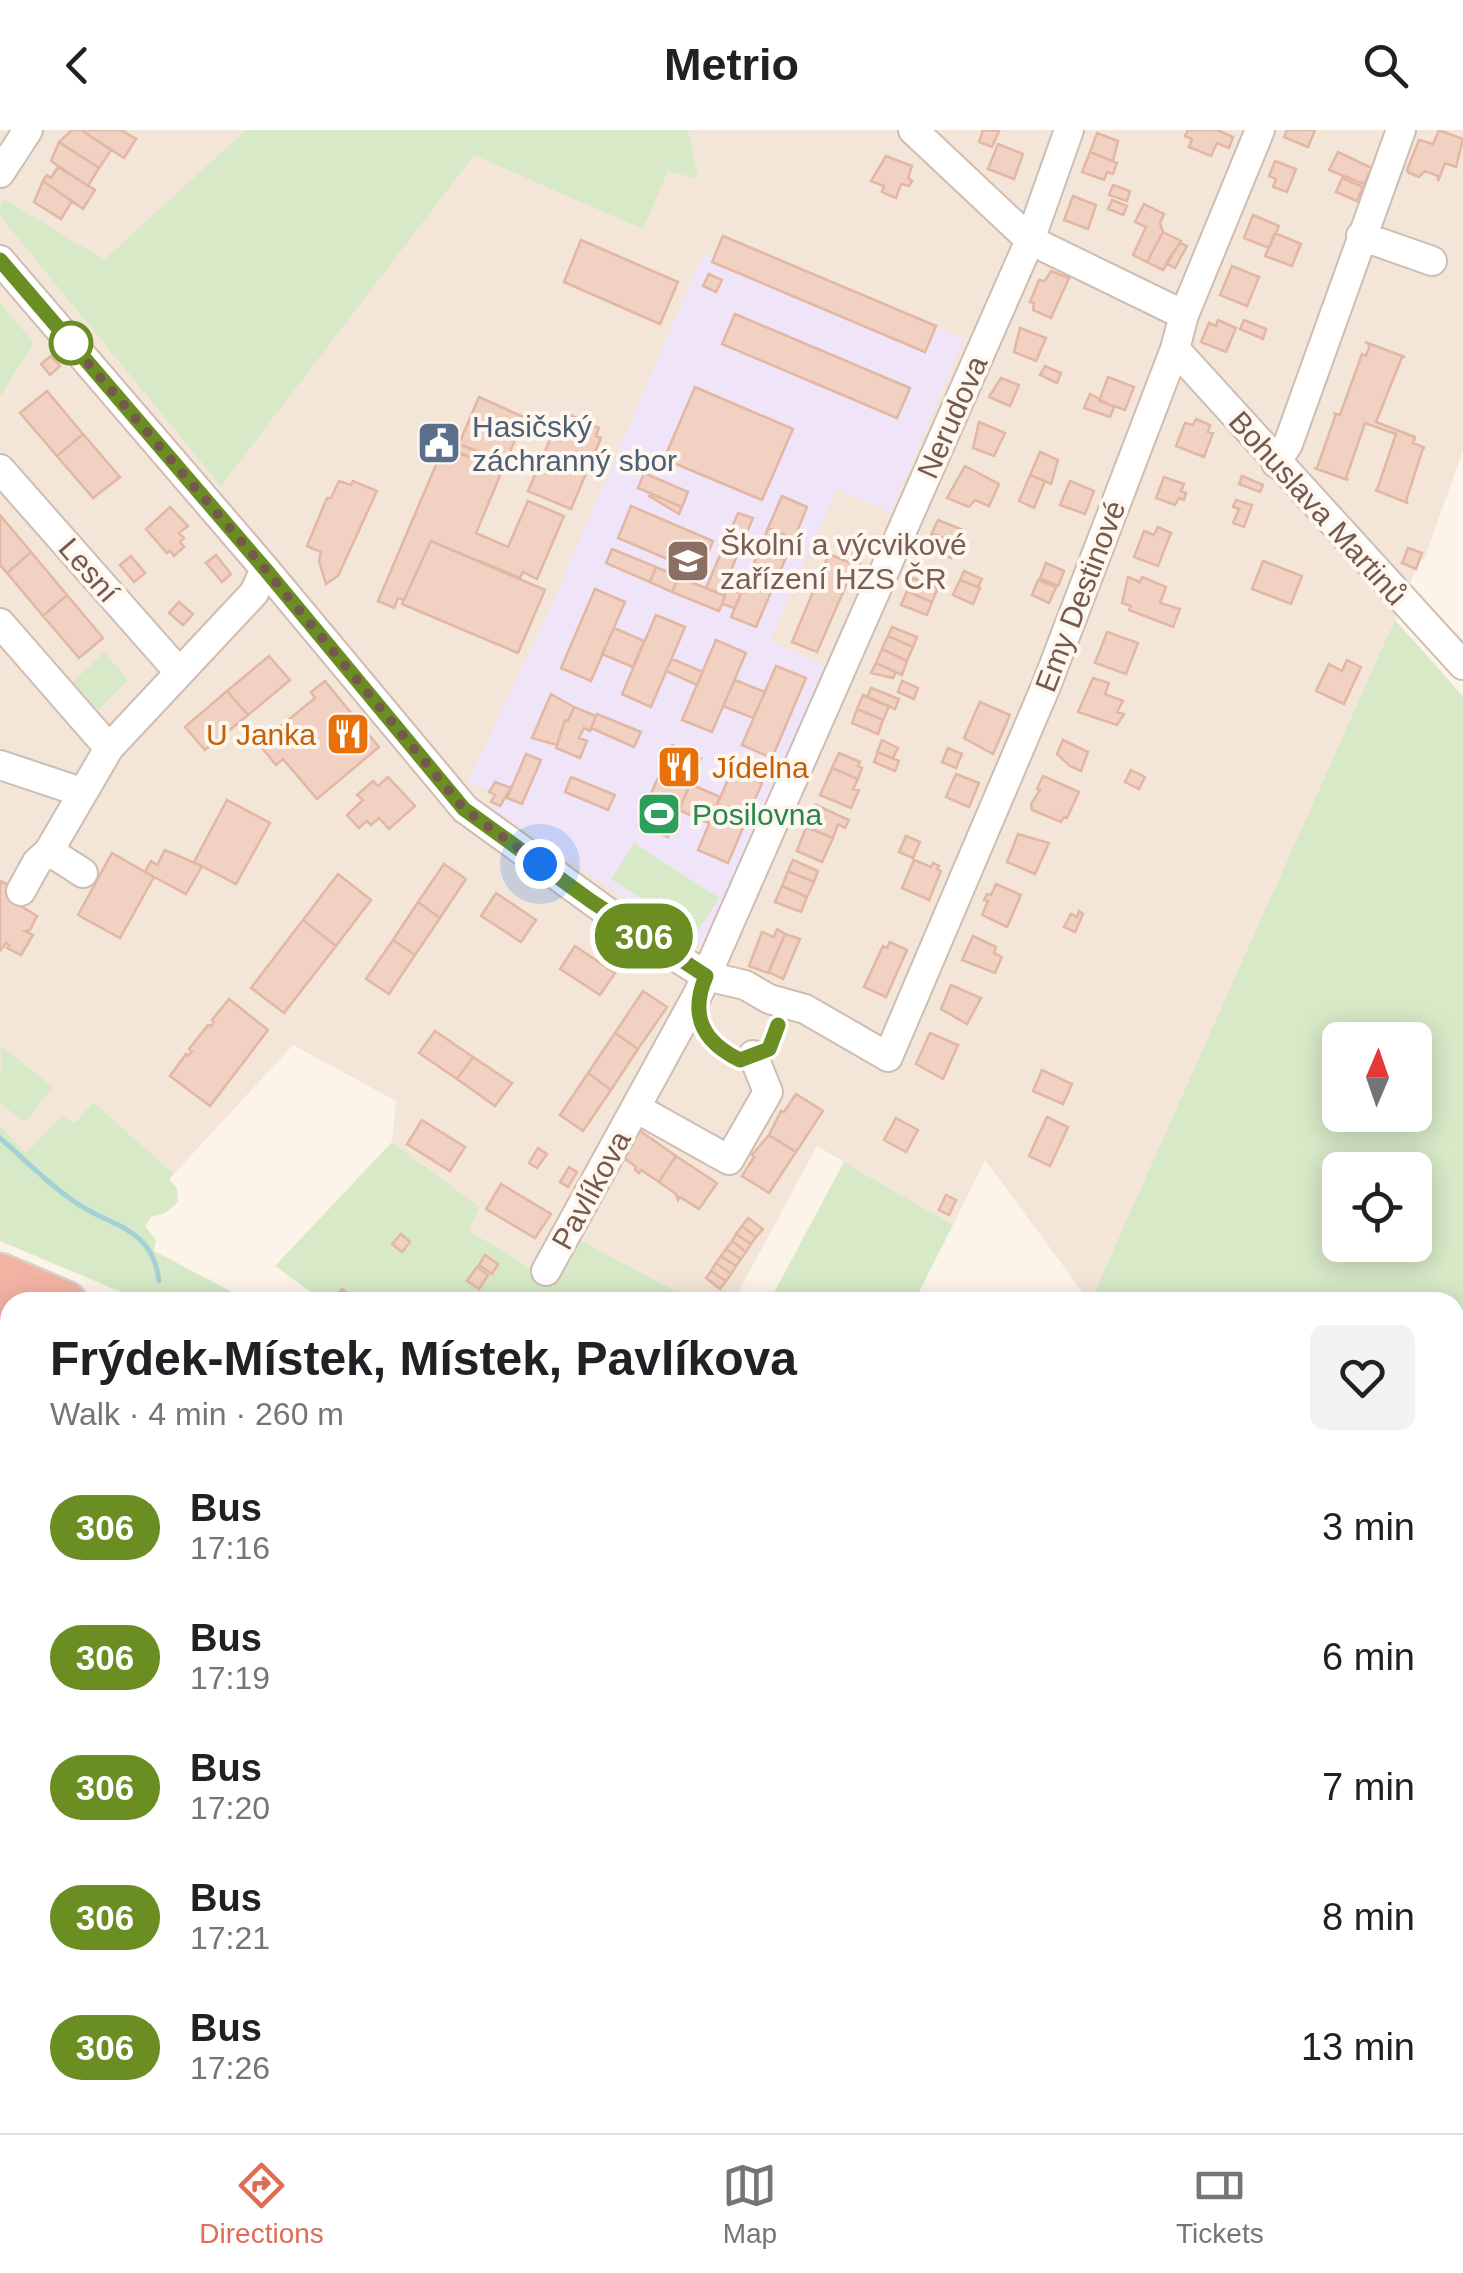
<!DOCTYPE html>
<html lang="en">
<head>
<meta charset="utf-8">
<style>
  :root { --surface:#fff; --page:#f2f2f2; --text:#202124; --muted:#757577; --line:#e0e0e0; --accent:#df6c54 }
  body { margin:0; font-family:Helvetica,sans-serif; background:var(--page); color:var(--text); height:100vh; display:flex; flex-direction:column; font-size:38px; white-space:nowrap }
  * { box-sizing:border-box; margin:0 }
  p { font-size:32px; color:var(--muted) }
  .icon { flex:none; width:55px; height:55px; fill:none; stroke:currentColor; stroke-width:2; stroke-linecap:round; stroke-linejoin:round }
  .map { position:relative; flex:1; overflow:hidden }
  .drawer { position:absolute; left:0px; top:1162px; width:1465px; height:842px; display:flex; flex-direction:column; background:var(--surface); border-radius:30px 30px 0 0; box-shadow:0 5px 25px #0003 }
  .drawer>* { flex:none }
  .badge { padding:0 20px; border-radius:32px; font-size:35px; line-height:65px }
  .needle { width:65px; rotate:2deg }
  .fabs { position:absolute; left:1322px; top:892px; display:grid; gap:20px }
  .fabs a { display:grid; place-items:center; width:110px; height:110px; border-radius:15px; background:var(--surface); box-shadow:0 5px 25px #0003; font-size:50px }
  .you { position:absolute; width:50px; height:50px; margin:-25px; border:8px solid #fff; border-radius:50%; background:#1a73e8; box-shadow:0 0 0 15px #1a73e833 }
  .map>.badge { position:absolute; translate:-50% -50%; box-shadow:0 0 0 5px #fff }
  .round { display:grid; place-items:center; flex:none; width:105px; height:105px; border-radius:15px; background:var(--page) }
  .summary { display:flex; align-items:center; justify-content:space-between; height:170px; padding:0 50px }
  h1 { font-size:48px; font-weight:700; line-height:75px }
  ul { padding:0; list-style:none }
  li { display:flex; align-items:center; gap:30px; height:130px; padding:0 50px }
  li div { flex:1 }
  li b { display:block; font-size:38px }
  li em { font-style:normal }
  li .badge { min-width:110px; font-weight:700; text-align:center }
  header { display:flex; justify-content:space-between; align-items:center; height:130px; padding:0 50px; background:var(--surface); font-size:45px; font-weight:700 }
  .tab-bar { display:flex; justify-content:space-around; align-items:center; height:140px; border-top:2px solid var(--line); background:var(--surface); font-size:28px; color:var(--muted) }
  .tab-bar a { display:grid; justify-items:center; gap:5px }
  .tab-bar .current { color:var(--accent) }
  .map>svg:first-child { display:block }
</style>
</head>
<body>
<header><svg class="icon" aria-label="back" viewBox="0 0 24 24"><path d="M15 5l-7 7 7 7"/></svg>Metrio<svg class="icon" aria-label="search" viewBox="0 0 24 24"><circle cx="10" cy="10" r="6"/><path d="M15 15l6 6"/></svg></header>
<div class="map">
<svg width="1463" height="2003" viewBox="0 0 1463 2003">
  <rect width="100%" height="100%" fill="#fcf3e9"/>
  <path fill="#f3e5d7" d="M0,0H1463V320L1424,430L1420,429L1368,555L1090,1172L985,1030L953,1095L817,1016L733,1172H696L576,1107L549,1151L468,1099L478,1077L392,1012L396,971L293,915L174,1044L93,972L75,993L62,986L26,1023L0,996V267L34,214L0,173Z"/>
  <path fill="#f0e5f8" d="M723,106L964,209L891,383L837,359L770,510L825,536L708,814L691,813L492,678L494,665L480,656L467,654L550,479L701,128L716,122Z"/>
  <path fill="#d7e9c7" fill-rule="evenodd" d="M246,0H688L698,49L668,41L643,99L474,25L221,356L0,86V75L4,69L104,130Z
    M0,173L34,213L0,267Z
    M1395,490L1463,566V1688L1455,1685V1172H1090ZM1340,910H1415V985H1340ZM1340,1040H1415V1115H1340Z
    M104,522L128,550L98,580L73,552Z
    M634,713L719,768L696,804L611,749Z
    M1,916L53,957L25,992L0,973Z
    M93,972L174,1044L169,1049L177,1059L178,1072L165,1083L151,1087L145,1096L156,1110L154,1121L251,1172H145L0,1111V996L26,1023L62,986L75,993Z
    M392,1012L479,1077L469,1100L548,1150L575,1107L696,1172H325L275,1136Z
    M844,1032L953,1095L914,1172H769Z
    M0,1210L10,1215V1300H0Z
    M10,1354V1559L0,1520V1373L5,1357Z
    M1455,1771L1463,1774V1976L1455,1961Z
    M10,1909V1995H235L236,2003H0V1910Z
    M482,1995H896L898,2003H483Z"/>
  <g fill="none" stroke-linecap="round" stroke-linejoin="round">
    <path stroke="#a4d1d6" stroke-width="5" d="M0,1008C24,1029 46,1052 72,1070C109,1098 152,1094 159,1151
      M786,1995L788,2003"/>
  </g>
  <path fill="#f0d1c2" stroke="#e2b7a3" stroke-width="2.5" d="M72,0H81L111,20L99,38L59,12Z
    M81,0H121L136,9L124,28Z
    M983,0L999,1L992,17L979,12Z
    M1188,0H1217L1233,7L1229,18L1217,13L1211,26L1189,17L1192,9L1185,6Z
    M1287,0H1315L1308,17L1284,7Z
    M1439,0L1463,9L1456,37L1445,33L1438,51V46L1425,41L1419,47L1409,43L1407,40L1419,10L1433,14Z
    M1097,3L1118,11L1113,31L1090,22Z
    M59,12L99,38L88,56L51,31Z
    M998,14L1023,24L1014,49L988,39Z
    M1090,22L1117,33L1113,44L1107,42L1104,50L1082,42Z
    M1338,22L1372,38L1364,54L1329,40Z
    M886,26L912,36L908,48L912,51L909,56L901,54L896,68L882,62L884,56L871,51Z
    M1275,31L1296,39L1287,62L1273,57L1276,49L1269,46Z
    M58,37L95,60L83,79L43,51L47,45L51,48Z
    M1342,48L1363,57L1357,71L1336,62Z
    M43,51L72,71L61,89L34,72Z
    M1113,55L1130,61L1127,71L1109,65Z
    M1073,66L1096,75L1088,99L1064,90Z
    M1112,70L1127,76L1123,85L1108,79Z
    M1144,74L1164,84L1160,93L1163,102L1147,132L1133,125L1146,97L1135,92Z
    M1253,85L1279,96L1269,118L1244,108Z
    M1163,102L1181,111L1163,140L1147,132Z
    M1275,103L1301,114L1292,136L1265,126Z
    M723,106L936,196L925,222L712,132Z
    M581,110L678,152L660,194L564,152Z
    M1180,113L1187,116L1175,138L1166,133Z
    M1232,136L1259,147L1247,176L1220,165Z
    M1051,141L1069,148L1051,188L1033,180L1034,173L1030,172L1039,150L1045,151Z
    M709,144L722,150L716,162L703,156Z
    M735,184L910,258L897,288L722,214Z
    M1218,190L1236,198L1226,222L1201,212L1209,193L1216,196Z
    M1244,190L1266,199L1263,209L1240,199Z
    M1020,198L1046,208L1036,231L1014,222Z
    M1365,212L1405,227H1402L1376,292L1415,307L1413,313L1425,318H1423L1406,371L1408,373L1375,360H1377L1396,304L1365,293L1346,348L1348,350L1314,338H1317L1336,284L1333,283L1340,285L1362,224L1366,226L1370,215Z
    M51,226L60,236L50,245L41,234Z
    M1045,236L1061,243L1057,253L1040,245Z
    M1108,247L1134,257L1125,280L1099,271Z
    M1001,248L1019,255L1010,276L989,267Z
    M695,257L793,299L762,370L664,329Z
    M47,261L83,304L57,326L20,283Z
    M1090,264L1114,277L1110,287L1084,278Z
    M479,267L530,290L527,298L521,297L505,333L459,314Z
    M568,284L599,298L596,306L601,308L571,379L528,361L558,291L564,292Z
    M1196,289L1210,295L1208,302L1213,303L1204,327L1176,316L1185,293L1193,295Z
    M979,292L1005,303L994,326L973,318Z
    M83,304L120,347L93,368L57,326Z
    M459,314L493,328L489,335L456,322Z
    M444,316L502,341L476,403L508,417L528,371L564,386L537,449L523,442L520,448L431,411L404,470L398,468L394,478L378,471Z
    M1040,322L1058,330L1051,354L1030,345Z
    M965,336L999,354L989,376L975,370L969,377L947,368Z
    M644,343L688,362L682,377L638,358Z
    M1030,345L1045,351L1034,378L1019,371Z
    M1242,346L1263,355L1260,362L1239,354Z
    M1164,347L1184,354L1181,361L1186,363L1184,370L1179,368L1175,375L1156,368Z
    M339,351L351,355L353,351L377,361L338,446L326,454L319,431L321,422L307,416L327,368H331Z
    M1070,351L1094,361L1085,384L1060,375Z
    M651,364L682,377L679,384L649,366Z
    M782,366L807,377L794,409L768,398Z
    M1236,370L1252,375L1244,397L1233,393L1239,379L1233,377Z
    M631,376L713,411L700,443L618,408Z
    M170,377L188,396L179,403L184,408L180,412L184,417L174,426L170,421L167,423L146,399Z
    M738,383L753,388L721,464L706,458Z
    M0,385L31,422L7,443L0,435Z
    M938,390L963,400L957,414L932,403Z
    M1158,397L1171,403L1158,436L1134,427L1144,401L1154,405Z
    M768,398L794,409L785,430L760,419Z
    M932,403L957,414L951,428L926,417Z
    M846,409L866,418L860,433L840,424Z
    M431,411L545,460L518,523L402,474Z
    M1408,418L1422,423L1416,439L1402,433Z
    M612,419L656,437L650,452L606,433Z
    M760,419L785,430L756,497L731,487Z
    M31,422L67,465L43,486L7,443Z
    M829,424L855,435L817,522L792,512Z
    M216,425L231,444L222,452L206,433Z
    M131,426L145,443L134,452L120,435Z
    M1263,431L1302,446L1291,474L1252,459Z
    M1046,433L1064,441L1058,456L1040,448Z
    M656,437L679,447L672,462L650,452Z
    M964,441L982,449L978,457L960,450Z
    M679,447L725,466L719,481L672,462Z
    M1128,447L1140,452L1142,447L1166,457L1160,473L1180,479L1173,497L1129,480L1131,476L1122,473Z
    M913,448L938,458L932,472L907,461Z
    M960,450L980,458L973,474L953,465Z
    M1038,450L1056,457L1049,473L1032,465Z
    M727,457L741,464L734,478L722,474Z
    M595,459L625,472L591,551L561,538Z
    M907,461L932,472L927,485L901,475Z
    M67,465L103,508L79,528L43,486Z
    M179,472L193,484L183,495L169,483Z
    M656,485L685,497L651,577L622,564Z
    M892,497L917,507L913,517L888,506Z
    M614,498L644,511L633,537L602,524Z
    M1107,502L1138,513L1126,544L1095,533Z
    M888,506L913,517L907,531L882,519Z
    M716,510L746,523L712,602L682,590Z
    M882,519L907,531L902,545L876,533Z
    M269,526L290,550L248,585L227,561Z
    M672,529L703,542L697,555L666,541Z
    M1347,530L1361,537L1344,574L1316,561L1329,534L1342,541Z
    M876,533L896,542L893,548L871,543Z
    M776,536L806,548L772,628L742,615Z
    M1093,548L1109,553L1105,564L1123,571L1117,582L1124,584L1117,595L1078,582Z
    M735,550L765,562L753,588L723,576Z
    M325,551L379,617L317,669L283,629L276,635L259,614L315,568L311,562Z
    M902,551L918,558L914,569L898,562Z
    M871,558L899,569L895,579L867,567Z
    M227,561L248,585L205,620L185,597Z
    M551,564L574,577L568,591L565,590L557,615L532,608Z
    M863,565L889,576L883,590L857,579Z
    M980,572L1010,585L993,624L964,608Z
    M574,577L596,586L590,601L584,598L579,608L587,611L580,628L556,618L565,590L568,591Z
    M857,579L883,590L878,604L852,593Z
    M597,584L641,602L634,617L591,598Z
    M882,610L898,618L893,628L877,622Z
    M1063,610L1088,622L1081,641L1070,636L1057,624Z
    M672,615L701,628L668,707L638,694Z
    M948,618L962,624L956,638L942,632Z
    M878,622L899,631L895,641L874,632Z
    M839,623L860,632L858,636L862,638L858,649L832,638Z
    M526,624L541,630L522,674L507,668Z
    M832,638L858,649L853,659L859,660L851,678L820,665Z
    M732,640L762,653L728,733L698,720Z
    M1131,640L1145,647L1139,659L1125,652Z
    M956,644L979,653L969,677L946,667Z
    M1043,646L1079,662L1067,688L1064,687L1061,692L1032,680L1031,674L1040,660L1037,659Z
    M388,647L415,676L389,699L379,688L371,695L367,691L359,698L347,685L363,670L357,665L373,651L378,656Z
    M571,647L615,665L608,680L565,662Z
    M495,652L511,658L500,676L491,672L495,665L489,662Z
    M690,654L720,667L709,693L679,680Z
    M227,670L270,693L236,754L194,732Z
    M816,675L849,690L845,698L838,694L833,708L806,697Z
    M806,697L833,708L822,732L797,721Z
    M1018,704L1049,713L1035,744L1007,732Z
    M906,706L920,712L913,728L899,722Z
    M165,720L202,736L186,764L145,742L151,731L157,735Z
    M112,723L154,747L120,808L78,785Z
    M793,730L818,741L814,752L788,741Z
    M914,730L931,737L933,733L939,736L937,739L941,741L929,770L902,758Z
    M444,734L466,749L440,788L418,772Z
    M788,741L814,752L807,767L782,756Z
    M338,744L371,770L336,816L303,790Z
    M0,751L17,759L11,770L37,786L30,800L25,801L33,805L21,825L7,818L9,815L6,813L0,821Z
    M996,754L1021,765L1007,797L982,785L988,771L984,770L987,764L991,765Z
    M782,756L807,767L801,782L775,772Z
    M496,763L536,790L521,812L481,786Z
    M418,772L440,788L415,825L393,810Z
    M1079,781L1083,784L1075,802L1064,797L1071,784L1077,787Z
    M303,790L336,816L284,883L251,858Z
    M777,799L785,804L768,843L749,836L762,802L774,807Z
    M785,804L800,809L783,849L769,842Z
    M973,806L996,817L994,823L1002,827L995,843L962,830Z
    M393,810L415,825L389,864L366,849Z
    M890,812L907,820L886,867L864,857L883,816L887,818Z
    M575,816L615,843L600,865L560,839Z
    M951,855L981,868L967,894L941,879Z
    M643,861L667,877L638,919L615,903Z
    M229,869L268,900L210,976L170,946L186,924L188,926L192,921L189,919L208,895L211,896L214,892L212,890Z
    M435,901L473,927L457,949L419,923Z
    M615,903L638,919L611,960L588,943Z
    M930,903L958,915L943,949L916,934Z
    M473,927L512,953L495,976L457,949Z
    M1042,940L1072,954L1063,974L1033,961Z
    M588,943L611,960L583,1001L560,985Z
    M796,964L823,981L796,1022L769,1005L781,981L784,982Z
    M1047,987L1068,997L1050,1036L1029,1026Z
    M896,988L918,1000L906,1022L884,1010Z
    M422,990L465,1017L450,1041L407,1014Z
    M636,998L676,1026L659,1052L641,1040L639,1043L635,1040L636,1037L618,1024Z
    M769,1005L796,1022L769,1063L742,1046L754,1027L752,1025Z
    M538,1018L547,1024L537,1038L529,1033Z
    M676,1026L717,1053L699,1079L680,1067L678,1070L676,1064L659,1052Z
    M569,1037L577,1042L568,1057L560,1052Z
    M501,1054L551,1084L535,1108L486,1079Z
    M946,1065L956,1070L949,1085L939,1080Z
    M748,1088L763,1099L756,1107L742,1096Z
    M742,1096L756,1107L751,1114L736,1104Z
    M401,1104L410,1112L402,1122L392,1114Z
    M736,1104L751,1114L746,1122L732,1111Z
    M732,1111L746,1122L741,1129L726,1119Z
    M726,1119L741,1129L736,1136L721,1126Z
    M485,1125L498,1134L492,1144L479,1135Z
    M721,1126L736,1136L731,1144L716,1133Z
    M716,1133L731,1144L726,1151L711,1141Z
    M477,1137L488,1145L479,1159L467,1151Z
    M711,1141L726,1151L720,1159L706,1148Z
    M342,1159L358,1172L333,1170Z"/>
  <g fill="none" stroke-linecap="round" stroke-linejoin="round">
    <defs>
      <path id="minor" d="M913,0L1030,110L1184,185
        M0,43L28,0
        M1361,106L1432,131
        M0,130L265,439L465,679L617,789L706,846L745,855L769,869L805,879L888,927L1046,556L1175,219L1184,185L1260,0
        M1175,219L1463,535
        M1276,333L1288,314L1401,0
        M0,339L179,542
        M0,493L109,618L254,463L265,439
        M0,635L81,662
        M49,721L83,743
        M21,761L37,732L49,721L109,618
        M636,978L729,1030L768,962L753,925
        M546,1141L699,862L1030,110L1069,0"/>
      <path id="highway" d="M0,1144L66,1172
        M0,1178L10,1182
        M1455,1712L1463,1715
        M1455,1744L1463,1747"/>
    </defs>
    <use href="#minor" stroke="#cfbdb1" stroke-width="32"/>
    <use href="#highway" stroke="#d8d1cd" stroke-width="45"/>
    <use href="#minor" stroke="#fff" stroke-width="28"/>
    <use href="#highway" stroke="#f3b3a3" stroke-width="40"/>
  </g>
  <g fill="none" stroke-linecap="round" stroke-linejoin="round">
    <defs>
      <path id="line" d="M0,130L265,439L464,679L591,771L706,846C689,886 703,912 740,930L769,919L778,895"/>
    </defs>
    <use href="#line" stroke="#fff" stroke-width="22"/>
    <use href="#line" stroke="#6b8e23" stroke-width="15"/>
    <path stroke="#75594d" stroke-width="10" stroke-dasharray="0 18" d="M71,213L68,210L265,439L464,679L540,734"/>
  </g>
  <defs>
    <symbol id="civic-square" viewBox="-11 -11 22 22"><rect x="-9" y="-9" width="18" height="18" rx="4" fill="#5c6f8a" stroke="#fef7ef"/><path d="M-.6-6.5H3V-4.5H.6V-3L4-1V1h2V6H-6V1h2V-1L-.6-3ZM-1.2 2.5V6h2.4V2.5Z" fill="#fff"/></symbol>
    <symbol id="university-square" viewBox="-11 -11 22 22"><rect x="-9" y="-9" width="18" height="18" rx="4" fill="#8d6e63" stroke="#fef7ef"/><path d="M0-5L7-2L0 1L-7-2ZM-4 1L0 2.5L4 1V4Q0 6-4 4Z" fill="#fff"/></symbol>
    <symbol id="restaurant-square" viewBox="-11 -11 22 22"><rect x="-9" y="-9" width="18" height="18" rx="4" fill="#e8710a" stroke="#fef7ef"/><path d="M-5-6h1v4h1v-4h1v4h1v-4h1v5L-1.5 .5V6h-2V.5L-5-1ZM5-6V6H3V1.5H1.5Q1.5-4 5-6Z" fill="#fff"/></symbol>
    <symbol id="stadium-square" viewBox="-11 -11 22 22"><rect x="-9" y="-9" width="18" height="18" rx="4" fill="#2e9e5b" stroke="#fef7ef"/><path d="M0-5a6.5 5 0 1 0 0 10a6.5 5 0 1 0 0-10ZM-3.5-1.8h7v3.6h-7Z" fill="#fff"/></symbol>
  </defs>
  <g fill-rule="evenodd">
    <use href="#civic-square" x="414" y="288" width="50" height="50"/>
    <use href="#university-square" x="663" y="406" width="50" height="50"/>
    <use href="#restaurant-square" x="323" y="579" width="50" height="50"/>
    <use href="#restaurant-square" x="654" y="612" width="50" height="50"/>
    <use href="#stadium-square" x="634" y="659" width="50" height="50"/>
  </g>
  <circle fill="#fff" stroke="#6b8e23" stroke-width="5" cx="71" cy="213" r="20"/>
  <g text-anchor="middle" dominant-baseline="central" stroke-width="8" stroke-linejoin="round" paint-order="stroke">
    <g font-size="30" fill="#75594d" stroke="#fef7ef">
      <text transform="translate(952 287) rotate(-66)">Nerudova</text>
      <text transform="translate(1318 378) rotate(48)">Bohuslava Martinů</text>
      <text transform="translate(89 440) rotate(49)">Lesní</text>
      <text transform="translate(1080 466) rotate(-69)">Emy Destinové</text>
      <text transform="translate(591 1060) rotate(-61)">Pavlíkova</text>
    </g>
    <g font-size="30" fill="#4e5e75" stroke="#fef7ef" text-anchor="start">
      <text x="472" y="296">Hasičský<tspan x="472" dy="34">záchranný sbor</tspan></text>
    </g>
    <g font-size="30" fill="#785e54" stroke="#fef7ef" text-anchor="start">
      <text x="720" y="414">Školní a výcvikové<tspan x="720" dy="34">zařízení HZS ČR</tspan></text>
    </g>
    <g font-size="30" fill="#c56008" stroke="#fef7ef" text-anchor="end">
      <text x="316" y="604">U Janka</text>
      <text x="712" y="637" text-anchor="start">Jídelna</text>
    </g>
    <g font-size="30" fill="#27864d" stroke="#fef7ef" text-anchor="start">
      <text x="692" y="684">Posilovna</text>
    </g>
  </g>
</svg>
<div class="fabs">
<a><svg class="needle" viewBox="-14 -14 28 28"><path d="M0-13l5 13h-10z" fill="#e53935"/><path d="M0 13l5-13h-10z" fill="#757577"/></svg></a>
<a><svg class="icon" aria-label="locate" viewBox="0 0 24 24"><circle cx="12" cy="12" r="6"/><path d="M12 2v4M12 18v4M2 12h4M18 12h4"/></svg></a>
</div>
<div class="you" style="left:540px;top:734px"></div>
<b class="badge" style="left:644px;top:806px;background:#6b8e23;color:#fff">306</b>
<section class="drawer">
<div class="summary"><div><h1>Frýdek-Místek, Místek, Pavlíkova</h1><p>Walk · 4 min · 260 m</p></div><a class="round"><svg class="icon" aria-label="heart" viewBox="0 0 24 24"><path d="M12 20l-8-8c-3-5 5-10 8-4 3-6 11-1 8 4z"/></svg></a></div>
<ul>
<li><span class="badge" style="background:#6b8e23;color:#fff">306</span><div><b>Bus</b><p>17:16</p></div><em>3 min</em></li>
<li><span class="badge" style="background:#6b8e23;color:#fff">306</span><div><b>Bus</b><p>17:19</p></div><em>6 min</em></li>
<li><span class="badge" style="background:#6b8e23;color:#fff">306</span><div><b>Bus</b><p>17:20</p></div><em>7 min</em></li>
<li><span class="badge" style="background:#6b8e23;color:#fff">306</span><div><b>Bus</b><p>17:21</p></div><em>8 min</em></li>
<li><span class="badge" style="background:#6b8e23;color:#fff">306</span><div><b>Bus</b><p>17:26</p></div><em>13 min</em></li>
</ul>
</section>
</div>
<nav class="tab-bar">
<a class="current"><svg class="icon" aria-label="directions" viewBox="0 0 24 24"><path d="M12 3l9 9-9 9-9-9zM9 14v-3h6M13 9l2 2-2 2"/></svg>Directions</a>
<a><svg class="icon" aria-label="map" viewBox="0 0 24 24"><path d="M3 6l6-2 6 2 6-2v14l-6 2-6-2-6 2zM9 4v14M15 6v14"/></svg>Map</a>
<a><svg class="icon" aria-label="tickets" viewBox="0 0 24 24"><path d="M3 7h18v10H3zM15 7v10"/></svg>Tickets</a>
</nav>
</body>
</html>
